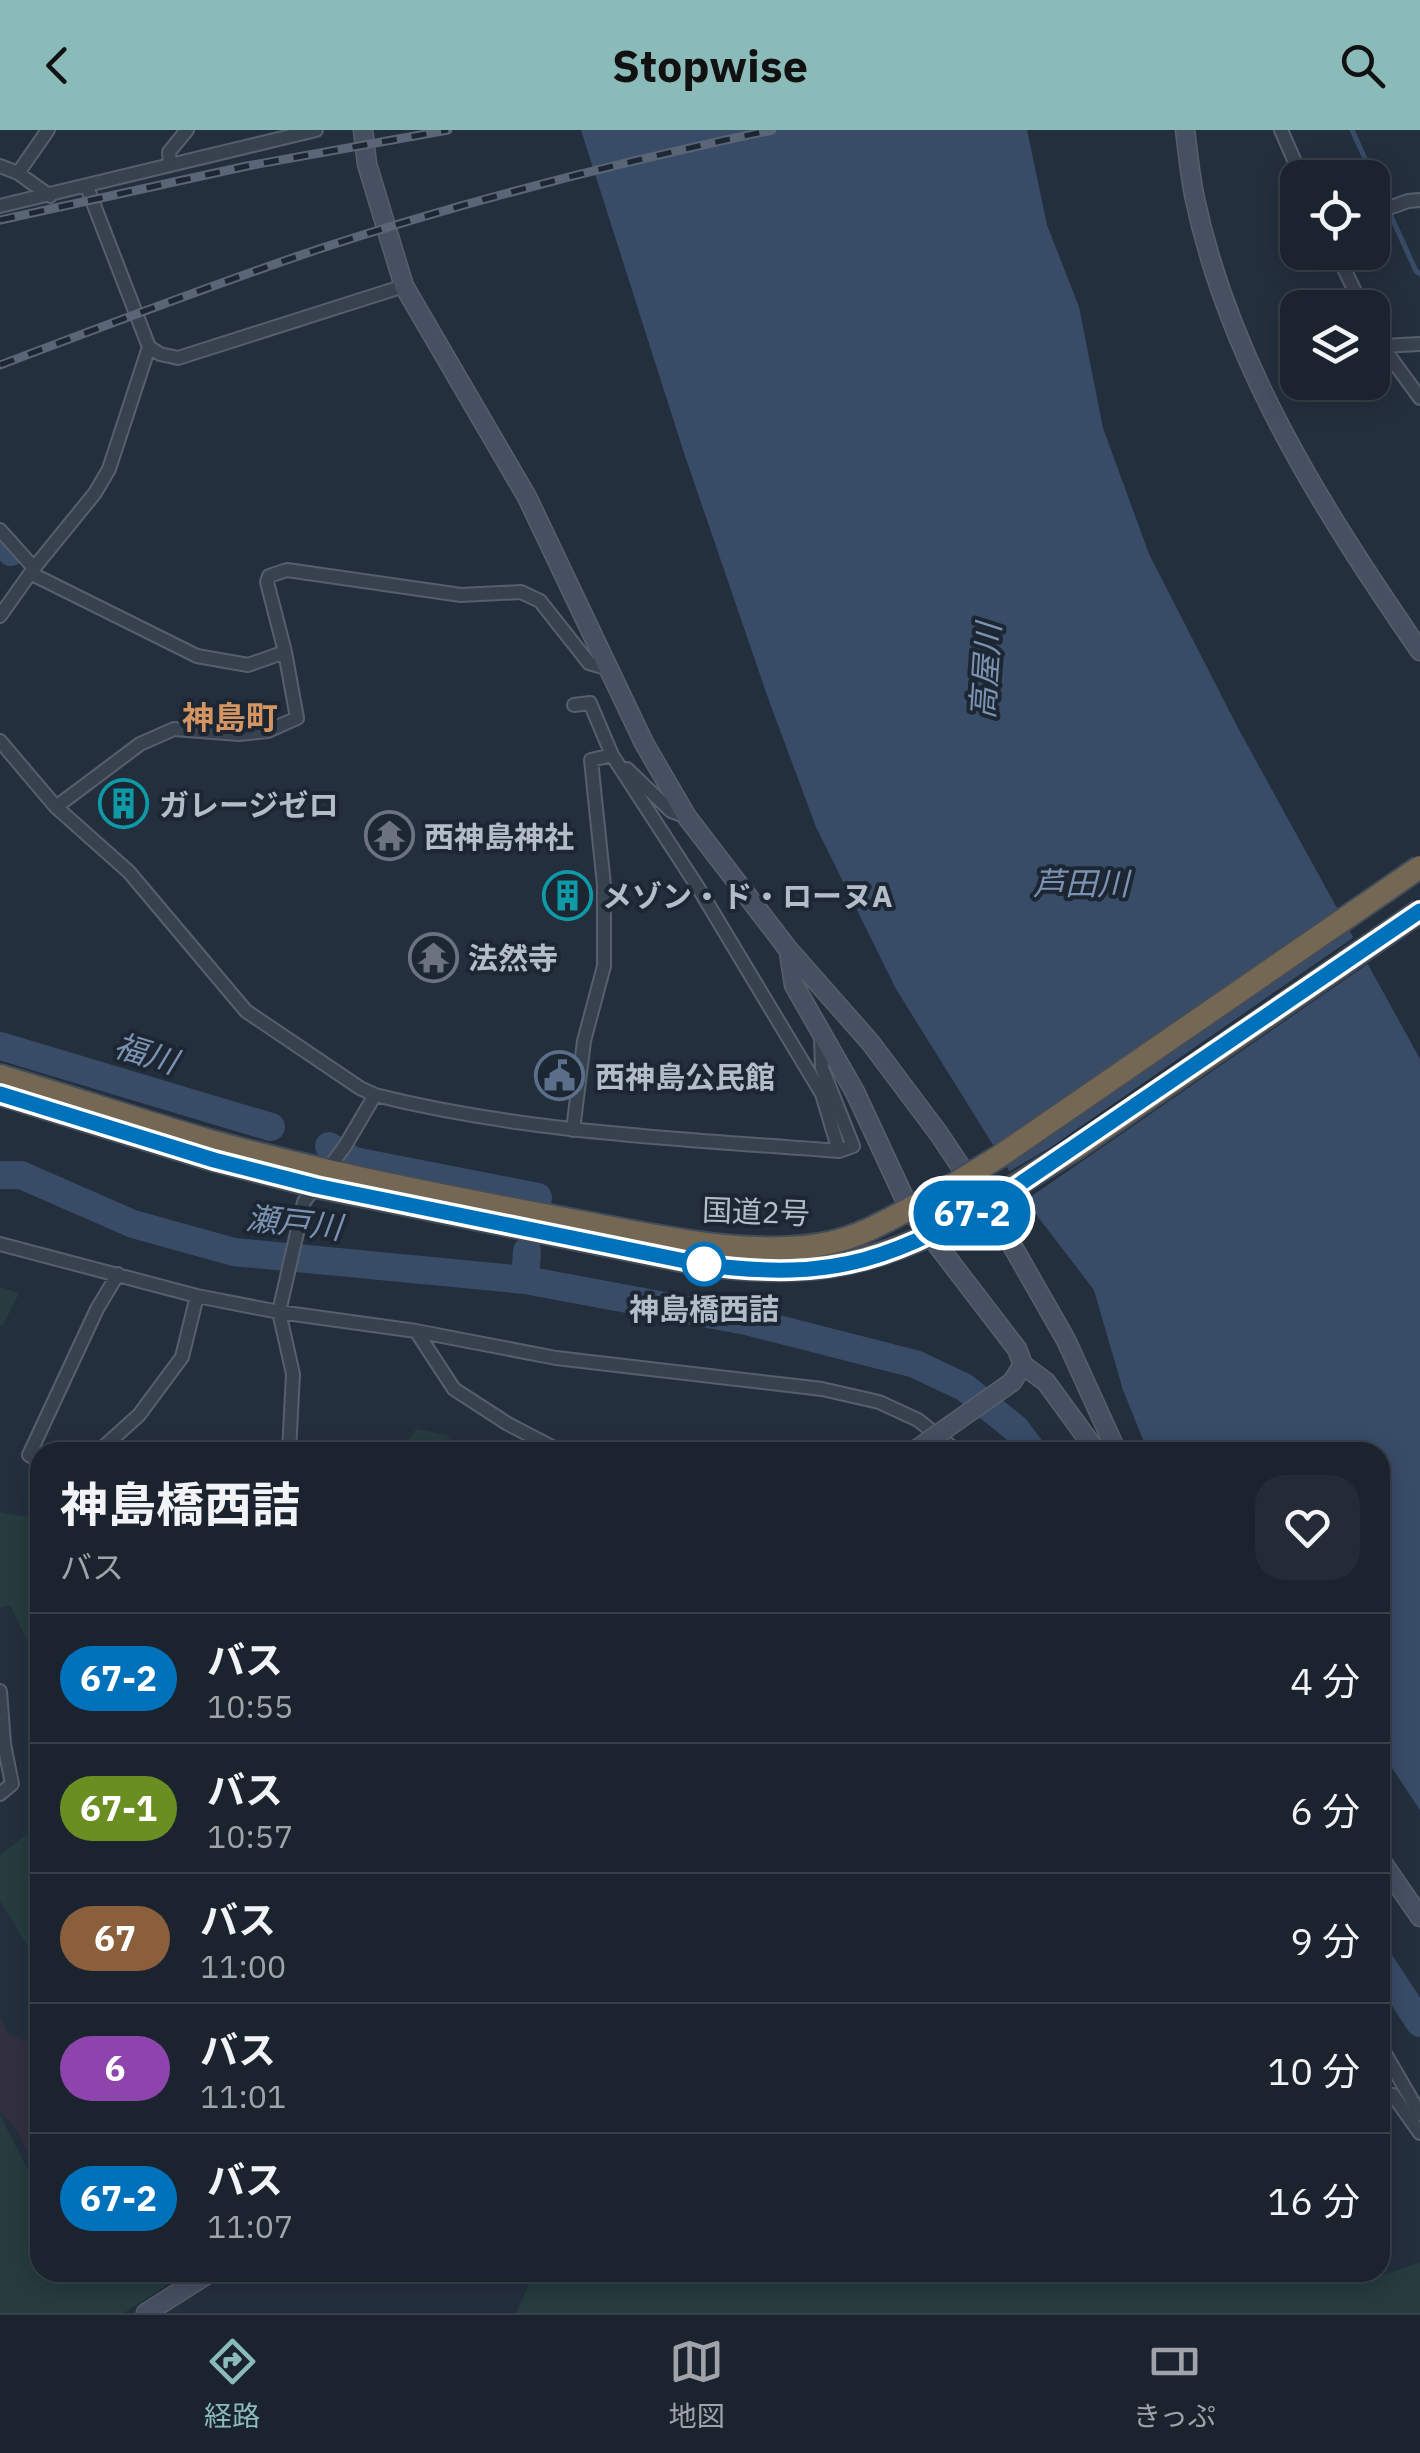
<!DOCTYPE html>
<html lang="ja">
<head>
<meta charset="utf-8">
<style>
  :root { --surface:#1b232e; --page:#242b36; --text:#f1f3f6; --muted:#a0a4aa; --line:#39404a; --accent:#8bbbb9 }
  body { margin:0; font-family:"IBM Plex Sans","Noto Sans JP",sans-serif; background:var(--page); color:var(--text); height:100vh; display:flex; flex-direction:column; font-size:38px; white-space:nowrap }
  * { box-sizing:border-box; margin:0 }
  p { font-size:32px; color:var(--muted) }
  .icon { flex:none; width:55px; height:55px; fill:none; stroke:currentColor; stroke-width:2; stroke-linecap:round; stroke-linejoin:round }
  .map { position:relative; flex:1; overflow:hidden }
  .details { position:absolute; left:30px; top:1312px; width:1360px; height:840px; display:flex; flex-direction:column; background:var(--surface); border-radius:30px; box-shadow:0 5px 25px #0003,0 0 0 2px var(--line) }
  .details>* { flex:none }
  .badge { padding:0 20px; border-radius:32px; font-size:35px; line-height:65px }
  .buttons { position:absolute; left:1280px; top:30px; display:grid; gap:20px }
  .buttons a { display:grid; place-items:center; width:110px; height:110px; border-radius:20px; background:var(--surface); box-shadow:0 5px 25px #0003,0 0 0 2px var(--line); font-size:50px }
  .map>.badge { position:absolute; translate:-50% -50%; box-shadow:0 0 0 5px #fff }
  .round { display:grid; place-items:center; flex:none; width:105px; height:105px; border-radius:30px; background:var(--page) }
  .head { display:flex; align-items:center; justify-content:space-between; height:170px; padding:0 30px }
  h1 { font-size:48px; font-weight:700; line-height:75px }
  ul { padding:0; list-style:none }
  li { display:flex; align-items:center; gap:30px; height:130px; padding:0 30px; border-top:2px solid var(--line) }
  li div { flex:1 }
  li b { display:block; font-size:38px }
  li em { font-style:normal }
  li .badge { min-width:110px; font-weight:700; text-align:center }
  header { display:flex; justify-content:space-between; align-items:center; height:130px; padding:0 30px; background:var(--accent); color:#111; font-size:45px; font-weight:700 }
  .tab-bar { display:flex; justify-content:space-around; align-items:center; height:140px; border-top:2px solid var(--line); background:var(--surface); font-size:28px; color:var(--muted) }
  .tab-bar a { display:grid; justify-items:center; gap:5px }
  .tab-bar .current { color:var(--accent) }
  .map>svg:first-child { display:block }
</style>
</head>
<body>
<header><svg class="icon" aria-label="back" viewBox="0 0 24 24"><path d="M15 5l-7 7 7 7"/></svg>Stopwise<svg class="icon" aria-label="search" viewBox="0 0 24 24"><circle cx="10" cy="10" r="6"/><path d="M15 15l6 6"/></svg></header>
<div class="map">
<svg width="1420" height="2183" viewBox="0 0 1420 2183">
  <rect width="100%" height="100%" fill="#242f3e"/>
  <path fill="#32303f" d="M0,1886L7,1902L24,1911L40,1912V2022H27L15,1997L0,1981Z"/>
  <path fill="#263c3f" d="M0,1157L19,1163L3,1195H0Z
    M416,1299L447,1305L457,1322H401Z
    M0,1382L40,1389V1537L10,1475L0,1478Z
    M40,1694V1836L0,1771V1725Z
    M0,1985L27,2038L40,2034V2142L185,2143L124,2183H0Z
    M1420,2132V2183H516L534,2143L1323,2142L1376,2148Z"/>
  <path fill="#394c67" d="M581,0H1027L1047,95L1079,177L1103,298L1149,424L1238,598L1420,929V1680L1380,1620V1322H1148L1123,1260L1094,1160L1038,1087L896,859L816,697L768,568L684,323Z"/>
  <path fill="#242f3e" d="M1357,805L1372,831L1023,1072L1005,1044L1051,1017Z"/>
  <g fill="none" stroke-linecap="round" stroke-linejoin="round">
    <path stroke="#394c67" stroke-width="5" d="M1352,0L1416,141L1420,144"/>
    <path stroke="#394c67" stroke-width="28" d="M0,410L11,422
      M0,916L271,997
      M329,1016L354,1031L538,1067L537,1074
      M0,1045H21L133,1094L234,1122L525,1150L746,1191L915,1234L964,1257L1016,1299L1033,1322
      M525,1150L527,1121
      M1380,1832L1420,1893"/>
    <defs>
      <path id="street" d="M1281,0L1302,48
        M170,33L169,22L187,0
        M0,36L18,43L50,66
        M18,43L48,0
        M87,57L149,217L160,224L178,228L404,156
        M0,76L316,0
        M1372,84L1408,71L1420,70
        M1336,122L1363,178
        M1372,197L1382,216L1420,268
        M1382,216L1420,214
        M0,400L34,438L0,486
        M34,438L95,363L109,339L149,217
        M32,444L197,526L248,535L285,522L267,452L269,446L287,440L461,465L521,462L540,471L589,533L606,538
        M0,611L56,677L129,742L246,881L360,958L375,965
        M627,639L671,681L687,687
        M56,677L140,614L174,599L239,604L268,601L297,588L285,522
        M821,905L822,938L853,1016L839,1021
        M573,1000L584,911L604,836V755L591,630L612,625
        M0,1114L197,1166L279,1182L416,1201L556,1228L822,1259L879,1272L918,1290L958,1322
        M416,1201L454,1259L508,1294L562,1322
        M98,1322L139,1285L182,1227L197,1166
        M289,1322L293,1244L279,1182L304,1072L345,1016L375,965C527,1003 684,1009 839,1021L822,964L699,759L612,625L590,573L574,575
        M40,1332L29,1325L97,1179L118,1144
        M0,1561L4,1614L12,1654L0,1664
        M1380,1915L1420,1984
        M1380,1963L1393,1965L1420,2003"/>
      <path id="secondary" d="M363,0L367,34L404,156L527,367L644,613L687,687L788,819L870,912L939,1004L1005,1103L1066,1210L1117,1322
        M1185,0C1188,23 1190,46 1195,69C1230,235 1325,383 1420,521
        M789,822L794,855L855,962L909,1078L1017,1219L1023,1235L1012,1252
        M1023,1235L1046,1252L1097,1322
        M1380,1729L1420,1787
        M146,2183L211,2142"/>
      <path id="highway" d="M0,946C70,967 140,991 210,1011C332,1045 457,1069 581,1092C657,1106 753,1129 829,1113C868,1105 904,1080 940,1063
        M0,964L214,1030L315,1056L700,1134C805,1147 864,1139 959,1091"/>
    </defs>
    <use href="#street" stroke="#565f6c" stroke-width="16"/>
    <use href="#secondary" stroke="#565f6c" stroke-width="21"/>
    <use href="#highway" stroke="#434c59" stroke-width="26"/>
    <use href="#street" stroke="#38414e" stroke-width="12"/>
    <use href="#secondary" stroke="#465061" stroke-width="18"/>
    <use href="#highway" stroke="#746855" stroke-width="22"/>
    <defs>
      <path id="rail" d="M0,90L247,36L448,0
        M0,235C107,195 214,154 322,118C470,70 620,32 772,0"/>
    </defs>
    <use href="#rail" stroke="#5a6575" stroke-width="9"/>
    <use href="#rail" stroke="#1d2633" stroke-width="5" stroke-dasharray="15" stroke-linecap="butt"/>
    <defs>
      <path id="secondary-bridge" d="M917,1319L1012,1252"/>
      <path id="highway-bridge" d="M940,1063L1000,1026L1420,737
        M959,1091L1076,1018L1420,781"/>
    </defs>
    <use href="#secondary-bridge" stroke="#565f6c" stroke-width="21" stroke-linecap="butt"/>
    <use href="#highway-bridge" stroke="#434c59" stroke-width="26" stroke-linecap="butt"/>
    <use href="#secondary-bridge" stroke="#465061" stroke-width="18"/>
    <use href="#highway-bridge" stroke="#746855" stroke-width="22"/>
  </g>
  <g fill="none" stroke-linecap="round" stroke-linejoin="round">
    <defs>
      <path id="line" d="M0,964L214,1030L316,1056L700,1134C839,1153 896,1128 1014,1058L1420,781"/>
    </defs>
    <use href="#line" stroke="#fff" stroke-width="22"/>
    <use href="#line" stroke="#0072bc" stroke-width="15"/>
  </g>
  <defs>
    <symbol id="building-ring" viewBox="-11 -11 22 22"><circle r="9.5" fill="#1d2633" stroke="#0f9aa8" stroke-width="1.5"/><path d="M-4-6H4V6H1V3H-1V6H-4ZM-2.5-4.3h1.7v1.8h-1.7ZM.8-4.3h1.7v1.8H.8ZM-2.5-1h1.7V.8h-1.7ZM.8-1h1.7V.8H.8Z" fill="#0f9aa8"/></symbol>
    <symbol id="temple-ring" viewBox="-11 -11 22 22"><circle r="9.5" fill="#1d2633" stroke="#6b7280" stroke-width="1.5"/><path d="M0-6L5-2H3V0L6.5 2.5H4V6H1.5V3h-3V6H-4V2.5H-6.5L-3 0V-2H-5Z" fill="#6b7280"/></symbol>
    <symbol id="civic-ring" viewBox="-11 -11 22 22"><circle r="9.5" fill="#1d2633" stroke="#5c6f8a" stroke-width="1.5"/><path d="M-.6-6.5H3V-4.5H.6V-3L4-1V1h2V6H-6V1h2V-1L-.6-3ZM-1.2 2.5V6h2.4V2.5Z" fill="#5c6f8a"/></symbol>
  </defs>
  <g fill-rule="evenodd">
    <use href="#building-ring" x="96" y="646" width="55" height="55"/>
    <use href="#temple-ring" x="362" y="678" width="55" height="55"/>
    <use href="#building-ring" x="540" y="738" width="55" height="55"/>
    <use href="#temple-ring" x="406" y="800" width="55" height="55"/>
    <use href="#civic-ring" x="532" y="918" width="55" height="55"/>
  </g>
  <circle fill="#fff" stroke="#0072bc" stroke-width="5" cx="704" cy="1134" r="20"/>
  <g text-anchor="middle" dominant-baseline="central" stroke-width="8" stroke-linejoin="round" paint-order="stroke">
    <g font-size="30" font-weight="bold" fill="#b4bcc9" stroke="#1d2633" text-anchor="start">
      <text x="159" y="674">ガレージゼロ</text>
      <text x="424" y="706">西神島神社</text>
      <text x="602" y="765">メゾン・ド・ローヌA</text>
      <text x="468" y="827">法然寺</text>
      <text x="595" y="946">西神島公民館</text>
    </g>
    <g font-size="30" fill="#b4bcc9" stroke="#1d2633">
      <text transform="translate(756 1081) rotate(2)">国道2号</text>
    </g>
    <g font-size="30" font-weight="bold" fill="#b4bcc9" stroke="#1d2633">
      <text x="704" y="1178">神島橋西詰</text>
    </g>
    <g font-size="32" font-style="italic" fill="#7c92b1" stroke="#1d2633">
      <text transform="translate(985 541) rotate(-86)">高屋川</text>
      <text x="1081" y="753">芦田川</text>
      <text transform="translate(146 923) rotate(17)">福川</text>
      <text transform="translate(294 1092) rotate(6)">瀬戸川</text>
    </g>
    <g font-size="32" font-weight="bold" fill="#d59563" stroke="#1d2633">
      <text x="230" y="587">神島町</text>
    </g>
  </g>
</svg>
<div class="buttons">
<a><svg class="icon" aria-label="locate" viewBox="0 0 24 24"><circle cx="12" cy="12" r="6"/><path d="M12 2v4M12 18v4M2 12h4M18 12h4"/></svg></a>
<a><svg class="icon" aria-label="layers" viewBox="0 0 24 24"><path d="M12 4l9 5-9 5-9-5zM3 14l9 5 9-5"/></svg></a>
</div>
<b class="badge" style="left:972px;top:1083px;background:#0072bc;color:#fff">67-2</b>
<section class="details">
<div class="head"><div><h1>神島橋西詰</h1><p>バス</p></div><a class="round"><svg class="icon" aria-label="heart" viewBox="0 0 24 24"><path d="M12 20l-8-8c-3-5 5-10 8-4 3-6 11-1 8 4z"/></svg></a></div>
<ul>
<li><span class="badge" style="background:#0072bc;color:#fff">67-2</span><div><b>バス</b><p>10:55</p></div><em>4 分</em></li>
<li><span class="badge" style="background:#6b8e23;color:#fff">67-1</span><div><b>バス</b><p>10:57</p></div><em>6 分</em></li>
<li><span class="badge" style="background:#8b5e3c;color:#fff">67</span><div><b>バス</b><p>11:00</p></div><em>9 分</em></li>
<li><span class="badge" style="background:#8e44ad;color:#fff">6</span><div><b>バス</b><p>11:01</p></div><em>10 分</em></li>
<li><span class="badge" style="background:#0072bc;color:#fff">67-2</span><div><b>バス</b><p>11:07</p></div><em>16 分</em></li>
</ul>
</section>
</div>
<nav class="tab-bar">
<a class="current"><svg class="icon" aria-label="directions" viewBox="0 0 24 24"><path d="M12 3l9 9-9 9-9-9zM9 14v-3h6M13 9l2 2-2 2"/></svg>経路</a>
<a><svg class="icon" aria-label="map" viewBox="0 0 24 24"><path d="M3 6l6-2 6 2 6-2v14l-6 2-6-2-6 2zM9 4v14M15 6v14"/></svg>地図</a>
<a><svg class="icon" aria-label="tickets" viewBox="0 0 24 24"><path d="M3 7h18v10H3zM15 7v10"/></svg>きっぷ</a>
</nav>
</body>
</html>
